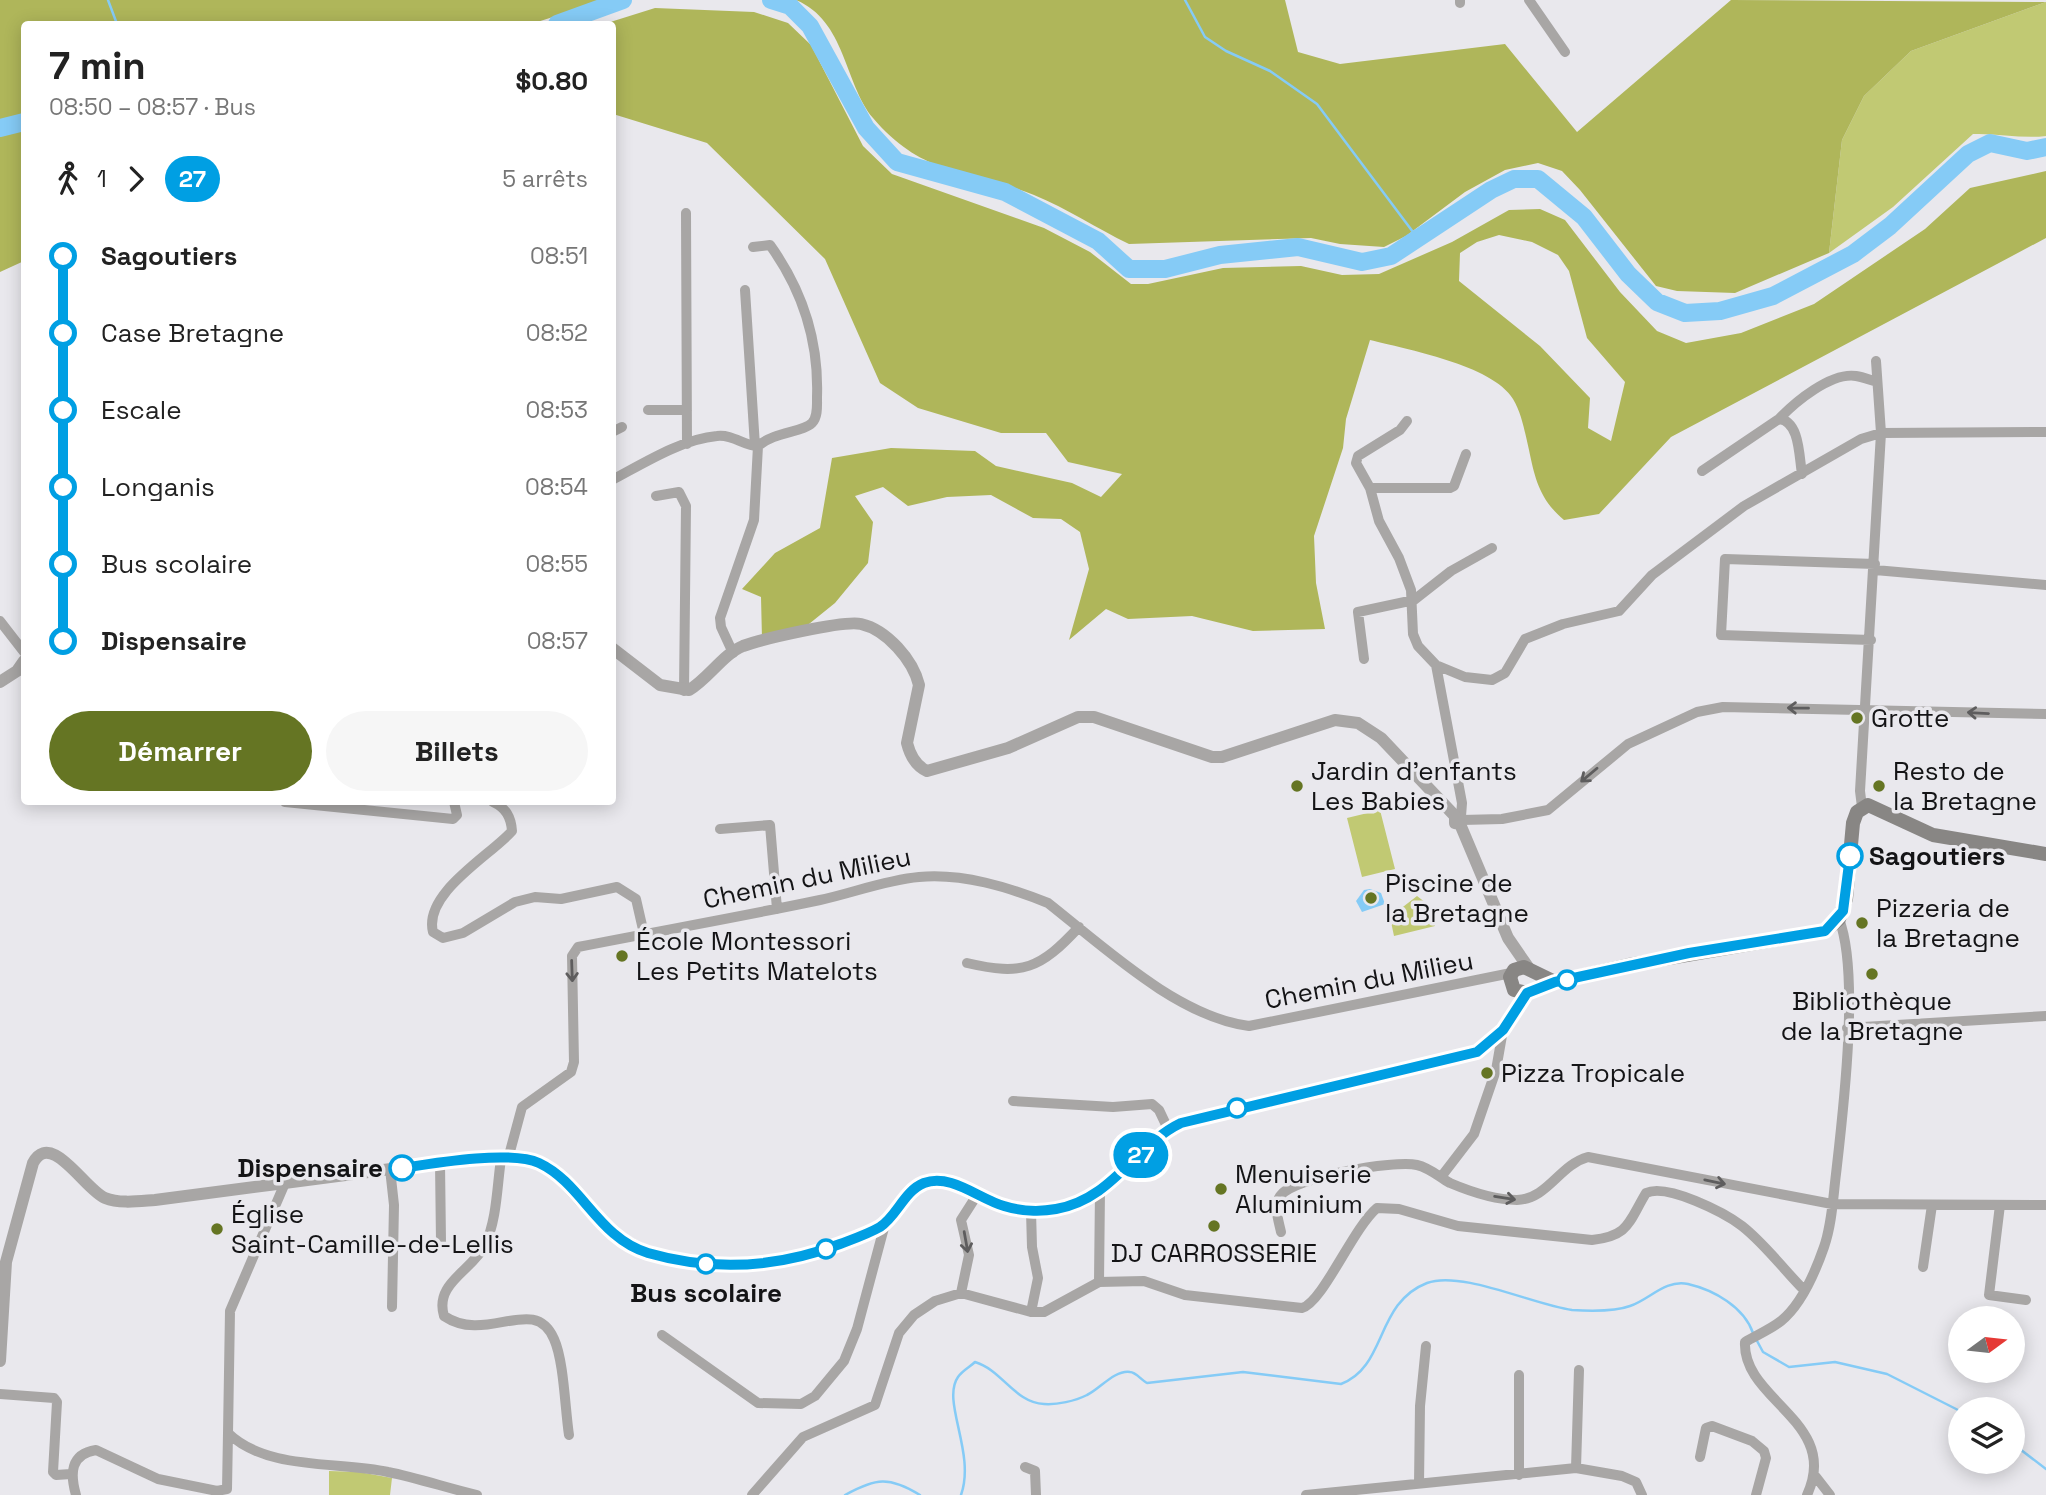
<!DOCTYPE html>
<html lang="fr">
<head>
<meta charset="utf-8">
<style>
  :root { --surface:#fff; --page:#f6f6f6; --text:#222; --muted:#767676; --accent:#657523 }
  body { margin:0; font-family:"Space Grotesk",sans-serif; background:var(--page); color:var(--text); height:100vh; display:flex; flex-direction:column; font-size:26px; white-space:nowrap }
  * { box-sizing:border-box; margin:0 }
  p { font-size:23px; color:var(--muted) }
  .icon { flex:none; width:38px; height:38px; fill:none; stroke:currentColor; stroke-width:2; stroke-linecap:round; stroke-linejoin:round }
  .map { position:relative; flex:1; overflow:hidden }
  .sheet { position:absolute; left:21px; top:21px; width:595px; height:784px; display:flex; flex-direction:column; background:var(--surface); border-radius:7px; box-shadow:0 4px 18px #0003 }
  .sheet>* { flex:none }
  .badge { padding:0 14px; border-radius:23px; font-size:24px; line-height:46px }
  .needle { width:46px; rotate:75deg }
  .controls { position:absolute; left:1948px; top:1306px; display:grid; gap:14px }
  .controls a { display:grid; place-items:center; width:77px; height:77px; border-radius:50%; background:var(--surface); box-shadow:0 4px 18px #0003; font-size:35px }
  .map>.badge { position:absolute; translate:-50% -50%; box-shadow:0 0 0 4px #fff }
  .legs { display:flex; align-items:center; gap:10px; height:77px; padding:0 28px; font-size:23px }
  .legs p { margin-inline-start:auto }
  .head { display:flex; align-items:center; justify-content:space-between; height:119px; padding:0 28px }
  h1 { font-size:38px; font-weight:700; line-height:52px }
  .action { display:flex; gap:14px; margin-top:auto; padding:14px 28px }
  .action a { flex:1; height:80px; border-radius:42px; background:var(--accent); color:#fff; font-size:28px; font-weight:700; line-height:80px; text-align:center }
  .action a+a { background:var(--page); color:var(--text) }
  ul { padding:0 28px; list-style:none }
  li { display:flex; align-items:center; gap:24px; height:77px; font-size:26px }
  li i { display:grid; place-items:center; width:10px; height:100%; margin:0 9px; background:currentColor }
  li i::after { content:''; width:18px; height:18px; margin:-9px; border:5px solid; border-radius:50%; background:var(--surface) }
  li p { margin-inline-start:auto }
  li:first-child i { background:linear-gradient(#0000 50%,currentColor 0) }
  li:last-child i { background:linear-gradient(currentColor 50%,#0000 0) }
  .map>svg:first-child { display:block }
</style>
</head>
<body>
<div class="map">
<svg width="2046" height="1495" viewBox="0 0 2046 1495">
  <rect width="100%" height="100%" fill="#e9e8ed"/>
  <path fill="#c1c973" d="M2046,2V136C2022,139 1998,133 1973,134L1893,207L1829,253L1842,140L1864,96L1911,51Z
    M1380,810L1395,869L1362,877L1347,818Z
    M1417,896L1430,906L1435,926L1394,936L1390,917Z
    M329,1471L359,1472L392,1478L390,1495H329Z"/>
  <path fill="#afb65a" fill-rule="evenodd" d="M0,0H606L531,24H24V261L0,272Z
    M796,0H1285L1298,52L1340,64L1505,44L1577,132L1731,0L2046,2L1911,51L1864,96L1842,140L1829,253L1735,293L1677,291L1656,286L1580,190L1562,171L1538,163L1505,170L1465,192L1406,236L1384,247L1340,244L1311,238L1129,244C1096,228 1068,209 1034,195C969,169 924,178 873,118C844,83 846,21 796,0Z
    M655,8L754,12L788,23L811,45L863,146L892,174L1044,228L1090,252L1131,284H1148L1223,268L1301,266L1342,275L1379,274L1452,242L1509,210L1540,209L1565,220L1620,292L1657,331L1686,343L1741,333L1814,304L1925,229L1970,188L2046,171V238L1671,437L1599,514L1564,520C1540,500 1535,479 1529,450C1525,433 1522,414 1513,399C1493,365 1405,349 1370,340L1346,419L1343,448L1314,536L1316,583L1325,629L1253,631L1192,616L1128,619L1106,609L1069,640L1089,569L1080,532L1061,519L1033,518L991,495L947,497L908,506L883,487L855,496L873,522L868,563L835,603L804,628L762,639L761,597L742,589L775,553L820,528L832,458L891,448L975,451L996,466L1072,483L1101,497L1122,474L1068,462L1046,433H1001L918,408L880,383L825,259L707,143L613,114L612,24H604ZM1499,235L1532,242L1558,255L1569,271L1587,338L1625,382L1611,441L1588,428L1590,398L1540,346L1459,281L1460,253L1477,242Z"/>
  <path fill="#85cbf6" d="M1370,889L1381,893L1385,904L1362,912L1356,901L1364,890Z"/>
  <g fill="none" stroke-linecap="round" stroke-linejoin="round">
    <path stroke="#85cbf6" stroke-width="2.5" d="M108,0L117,24
      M1185,0L1205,37L1226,51L1270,71L1317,104L1419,240
      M1756,1339L1763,1352L1789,1367L1835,1362L1887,1374L1960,1411
      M2012,1443L2046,1469
      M845,1495C876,1478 889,1476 920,1495
      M961,1495C976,1453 941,1401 958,1377C963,1370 970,1367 975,1362C1002,1370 1015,1403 1044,1404C1057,1405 1075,1401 1087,1395C1100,1389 1114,1370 1130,1372C1136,1372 1141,1380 1147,1383L1243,1372L1341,1384C1387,1367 1375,1303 1427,1283C1461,1270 1534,1305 1572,1310C1589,1311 1614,1312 1630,1306C1649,1300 1665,1279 1688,1284C1714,1290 1744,1307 1753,1333"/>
    <path stroke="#85cbf6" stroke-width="18" d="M771,0L790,6L810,26L866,128L897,162L1005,192L1098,241L1129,269H1165L1220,255L1298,247L1362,262L1391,256L1491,190L1514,179H1538L1584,217L1628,274L1657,302L1685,313L1720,311L1773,296L1853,254L1890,226L1968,154L1990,143L2027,151L2046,147
      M557,24L623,0
      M0,128L24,122"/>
    <path stroke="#a8a6a5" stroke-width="10" d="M1460,0V3
      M1529,0L1565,52
      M686,213L687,444
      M753,247L770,245C803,291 819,340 817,397C817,406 818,417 812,423C803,432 774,432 758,446
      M745,290L755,446
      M648,410H687
      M1779,419C1795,402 1831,372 1856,376C1863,377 1870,380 1877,382
      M612,432L622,427
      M1702,471L1779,419C1800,421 1799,457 1802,474
      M612,480C644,463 682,439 717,436C733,434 744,446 758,446
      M1370,488L1356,463L1358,456L1400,430L1407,421
      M656,496L679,492L686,506L684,691
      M1875,570L2046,585
      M0,621L24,652
      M1871,640L1721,635L1725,559L1875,564
      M733,653L721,627L720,618L754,520L758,446
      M1364,659L1358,612L1414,600L1451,571L1492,548
      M1436,665L1465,677L1492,680L1505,673L1525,639L1563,624L1619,611L1652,575L1744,506L1861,439L1881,433L2046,432
      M285,802L453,819L457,815L454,802
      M493,802C506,808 511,817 512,831C491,855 423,893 433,932L443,938L463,933L515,902L535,897L561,899L617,887L636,899L644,934
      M1862,807L1860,791L1881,433L1876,361
      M1461,816L1462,803L1436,665L1418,646L1413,634L1411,590L1399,558L1379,521L1370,488H1450L1454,486L1466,454
      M1462,820L1502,819L1548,810L1628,744L1697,712L1723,707L2046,714
      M720,829L770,825L777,909
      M967,963C1023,976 1040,969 1079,927
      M1847,1028L2046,1016
      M1013,1101L1113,1107L1152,1104L1159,1110L1168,1129
      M501,1159C497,1186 497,1220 485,1245C472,1271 434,1283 444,1316C487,1345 534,1293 554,1339C564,1361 565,1409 569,1435
      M508,1159L522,1107L571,1072L574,1062L572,956L578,947C659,931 739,917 820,900C853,893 885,880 919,877C963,873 1008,887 1048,903C1104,947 1178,1017 1249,1026L1511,973
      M440,1163L441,1242
      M390,1169L394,1205L392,1307
      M1441,1177L1474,1134L1496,1070L1503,1030
      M285,1183L230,1311L228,1433C267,1471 339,1461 388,1472C418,1478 447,1488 477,1495
      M2000,1205L1989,1295L2026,1300
      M1281,1232C1279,1222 1273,1206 1280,1196C1293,1177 1394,1160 1417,1165C1430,1168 1439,1177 1450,1183C1469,1191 1496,1200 1517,1200C1548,1199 1559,1165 1588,1157L1832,1204L2046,1205
      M1923,1267L1932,1205
      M1099,1282L1100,1190
      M961,1293L969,1255L961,1220L977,1195
      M1031,1312L1038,1278L1032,1247L1031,1211
      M662,1335L758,1403L801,1404L815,1396L844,1361L857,1329L885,1224
      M0,1394L54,1398L57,1402L53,1472L56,1475L71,1474
      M1700,1457L1706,1428L1712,1426L1752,1441L1764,1451L1766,1458L1756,1495
      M1025,1467L1035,1471L1036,1495
      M1576,1468L1579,1370
      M1519,1475V1375
      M1816,1477L1830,1495
      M1419,1484L1420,1406L1426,1346
      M76,1495C70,1474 70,1454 96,1450L158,1479L217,1491L227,1489L228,1433
      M752,1495L803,1437L875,1405L899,1333L914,1315L935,1301L961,1293L1031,1312H1044L1099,1282L1144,1281L1185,1295L1302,1308C1323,1302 1353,1228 1377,1208L1399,1209L1458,1226L1592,1240C1629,1236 1628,1223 1646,1193C1667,1183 1725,1213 1742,1226C1765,1244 1784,1270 1804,1290
      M1306,1495L1576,1468L1622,1476L1636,1482L1642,1495
      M1807,1495C1841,1422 1742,1400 1745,1342C1757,1335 1771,1329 1781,1321C1801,1305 1816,1270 1824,1247C1832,1224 1833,1198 1836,1174C1843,1113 1860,973 1839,919"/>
    <path stroke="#a8a6a5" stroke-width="12" d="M612,648L660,685L689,690C708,679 723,654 743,646C762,639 844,620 861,624C887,630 913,660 919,685L907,743C910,755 916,766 927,771L1008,748L1078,717H1094L1212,757H1222L1335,720L1358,723L1381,738L1455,816V823L1460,824L1508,938L1528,967
      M0,682L17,671L24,661
      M0,1361L6,1262L33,1163C51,1129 85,1190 105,1198C120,1204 140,1201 155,1200C234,1190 312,1179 391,1169C427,1165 504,1149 537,1163C557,1171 572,1192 587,1208C627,1252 664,1261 722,1265C768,1268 807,1257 848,1241C860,1236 874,1232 884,1224C900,1212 907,1187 928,1182C953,1176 979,1198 1002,1206C1019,1211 1041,1212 1058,1209C1117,1197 1135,1144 1181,1123L1477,1052L1503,1030L1527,993"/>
    <path stroke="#888684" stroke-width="14" d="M1555,982L1524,967L1514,970L1510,977L1514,990L1527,993L1555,982L1629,965L1825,931L1839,919L1846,899L1853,823L1857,812L1868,805L1933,835L2046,854"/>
  </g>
  <defs><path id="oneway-shaft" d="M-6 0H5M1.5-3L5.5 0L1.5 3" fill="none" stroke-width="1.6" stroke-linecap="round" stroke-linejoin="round" transform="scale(1.75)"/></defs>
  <g stroke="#5e5d5e">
    <use href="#oneway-shaft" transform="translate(1798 708) rotate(-179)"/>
    <use href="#oneway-shaft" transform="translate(1978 713) rotate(-177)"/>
    <use href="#oneway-shaft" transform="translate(1589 775) rotate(140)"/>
    <use href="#oneway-shaft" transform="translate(572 971) rotate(88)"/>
    <use href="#oneway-shaft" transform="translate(1715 1182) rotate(12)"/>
    <use href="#oneway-shaft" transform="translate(1505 1198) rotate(9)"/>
    <use href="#oneway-shaft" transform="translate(966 1242) rotate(80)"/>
  </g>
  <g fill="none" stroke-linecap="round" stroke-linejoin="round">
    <defs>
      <path id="line-1" d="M402,1168C434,1163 510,1150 539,1163C582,1183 598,1238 648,1253C714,1272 777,1268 840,1244C853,1239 868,1234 880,1227C897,1216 904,1191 924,1183C951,1173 979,1199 1004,1206C1020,1211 1040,1212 1056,1209C1113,1199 1135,1145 1181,1123L1477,1052L1503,1030L1527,993L1555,982L1689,953L1825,931L1843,911L1850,856"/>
    </defs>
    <use href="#line-1" stroke="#fff" stroke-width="16"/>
    <use href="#line-1" stroke="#009fe3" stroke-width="10"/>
  </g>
  <g fill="#657523" stroke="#e9e8ed" stroke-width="2.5">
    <circle cx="1857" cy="718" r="7"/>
    <circle cx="1297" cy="786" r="7"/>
    <circle cx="1879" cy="786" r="7"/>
    <circle cx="1371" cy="898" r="7"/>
    <circle cx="1862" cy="923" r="7"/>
    <circle cx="622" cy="956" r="7"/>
    <circle cx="1872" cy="974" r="7"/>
    <circle cx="1487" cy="1073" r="7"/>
    <circle cx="1221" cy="1189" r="7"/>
    <circle cx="1214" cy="1226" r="7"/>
    <circle cx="217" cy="1229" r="7"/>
  </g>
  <g fill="#fff" stroke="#009fe3" stroke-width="3.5">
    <circle cx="1850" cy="856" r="12"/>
    <circle cx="1567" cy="980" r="9"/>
    <circle cx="1237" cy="1108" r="9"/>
    <circle cx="402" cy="1168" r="12"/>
    <circle cx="826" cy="1249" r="9"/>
    <circle cx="706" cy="1264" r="9"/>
  </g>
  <g text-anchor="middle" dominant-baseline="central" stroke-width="7" stroke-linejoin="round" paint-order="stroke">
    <g font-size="26" fill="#141416" stroke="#e9e8ed" text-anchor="start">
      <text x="1871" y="718">Grotte</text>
      <text x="1311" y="771">Jardin d'enfants<tspan x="1311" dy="30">Les Babies</tspan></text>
      <text x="1893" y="771">Resto de<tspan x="1893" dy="30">la Bretagne</tspan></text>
      <text x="1385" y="883">Piscine de<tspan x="1385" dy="30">la Bretagne</tspan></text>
      <text x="1876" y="908">Pizzeria de<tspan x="1876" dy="30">la Bretagne</tspan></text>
      <text x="636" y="941">École Montessori<tspan x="636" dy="30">Les Petits Matelots</tspan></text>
      <text x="1872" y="1001" text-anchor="middle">Bibliothèque<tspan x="1872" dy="30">de la Bretagne</tspan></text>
      <text x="1501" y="1073">Pizza Tropicale</text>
      <text x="1235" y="1174">Menuiserie<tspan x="1235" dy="30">Aluminium</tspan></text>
      <text x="231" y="1214">Église<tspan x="231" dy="30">Saint-Camille-de-Lellis</tspan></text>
      <text x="1214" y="1253" text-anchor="middle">DJ CARROSSERIE</text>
    </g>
    <g font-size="26" font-weight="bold" fill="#141416" stroke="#e9e8ed" text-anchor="start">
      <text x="1869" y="856">Sagoutiers</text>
      <text x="383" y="1168" text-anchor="end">Dispensaire</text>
      <text x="706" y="1293" text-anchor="middle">Bus scolaire</text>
    </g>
    <g font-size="26" fill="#141416" stroke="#e9e8ed">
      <text transform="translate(807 878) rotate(-12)">Chemin du Milieu</text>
      <text transform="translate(1369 980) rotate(-11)">Chemin du Milieu</text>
    </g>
  </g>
</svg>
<div class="controls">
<a><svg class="needle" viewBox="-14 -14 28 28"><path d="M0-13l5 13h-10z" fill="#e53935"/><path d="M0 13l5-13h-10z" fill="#767676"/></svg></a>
<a><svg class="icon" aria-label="layers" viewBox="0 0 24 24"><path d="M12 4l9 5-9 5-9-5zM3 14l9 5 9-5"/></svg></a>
</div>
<b class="badge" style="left:1141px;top:1155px;background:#009fe3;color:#fff">27</b>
<section class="sheet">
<div class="head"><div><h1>7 min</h1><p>08:50 – 08:57 · Bus</p></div><b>$0.80</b></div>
<div class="legs"><svg class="icon" aria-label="walk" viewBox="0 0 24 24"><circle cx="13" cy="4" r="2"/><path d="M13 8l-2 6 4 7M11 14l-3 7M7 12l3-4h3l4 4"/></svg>1<svg class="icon" aria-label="forward" viewBox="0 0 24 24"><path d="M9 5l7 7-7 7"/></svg><b class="badge" style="background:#009fe3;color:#fff">27</b><p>5 arrêts</p></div>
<ul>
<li><i style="color:#009fe3"></i><b>Sagoutiers</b><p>08:51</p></li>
<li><i style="color:#009fe3"></i><span>Case Bretagne</span><p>08:52</p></li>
<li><i style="color:#009fe3"></i><span>Escale</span><p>08:53</p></li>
<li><i style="color:#009fe3"></i><span>Longanis</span><p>08:54</p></li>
<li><i style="color:#009fe3"></i><span>Bus scolaire</span><p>08:55</p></li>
<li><i style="color:#009fe3"></i><b>Dispensaire</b><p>08:57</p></li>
</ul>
<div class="action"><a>Démarrer</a><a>Billets</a></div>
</section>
</div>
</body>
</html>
